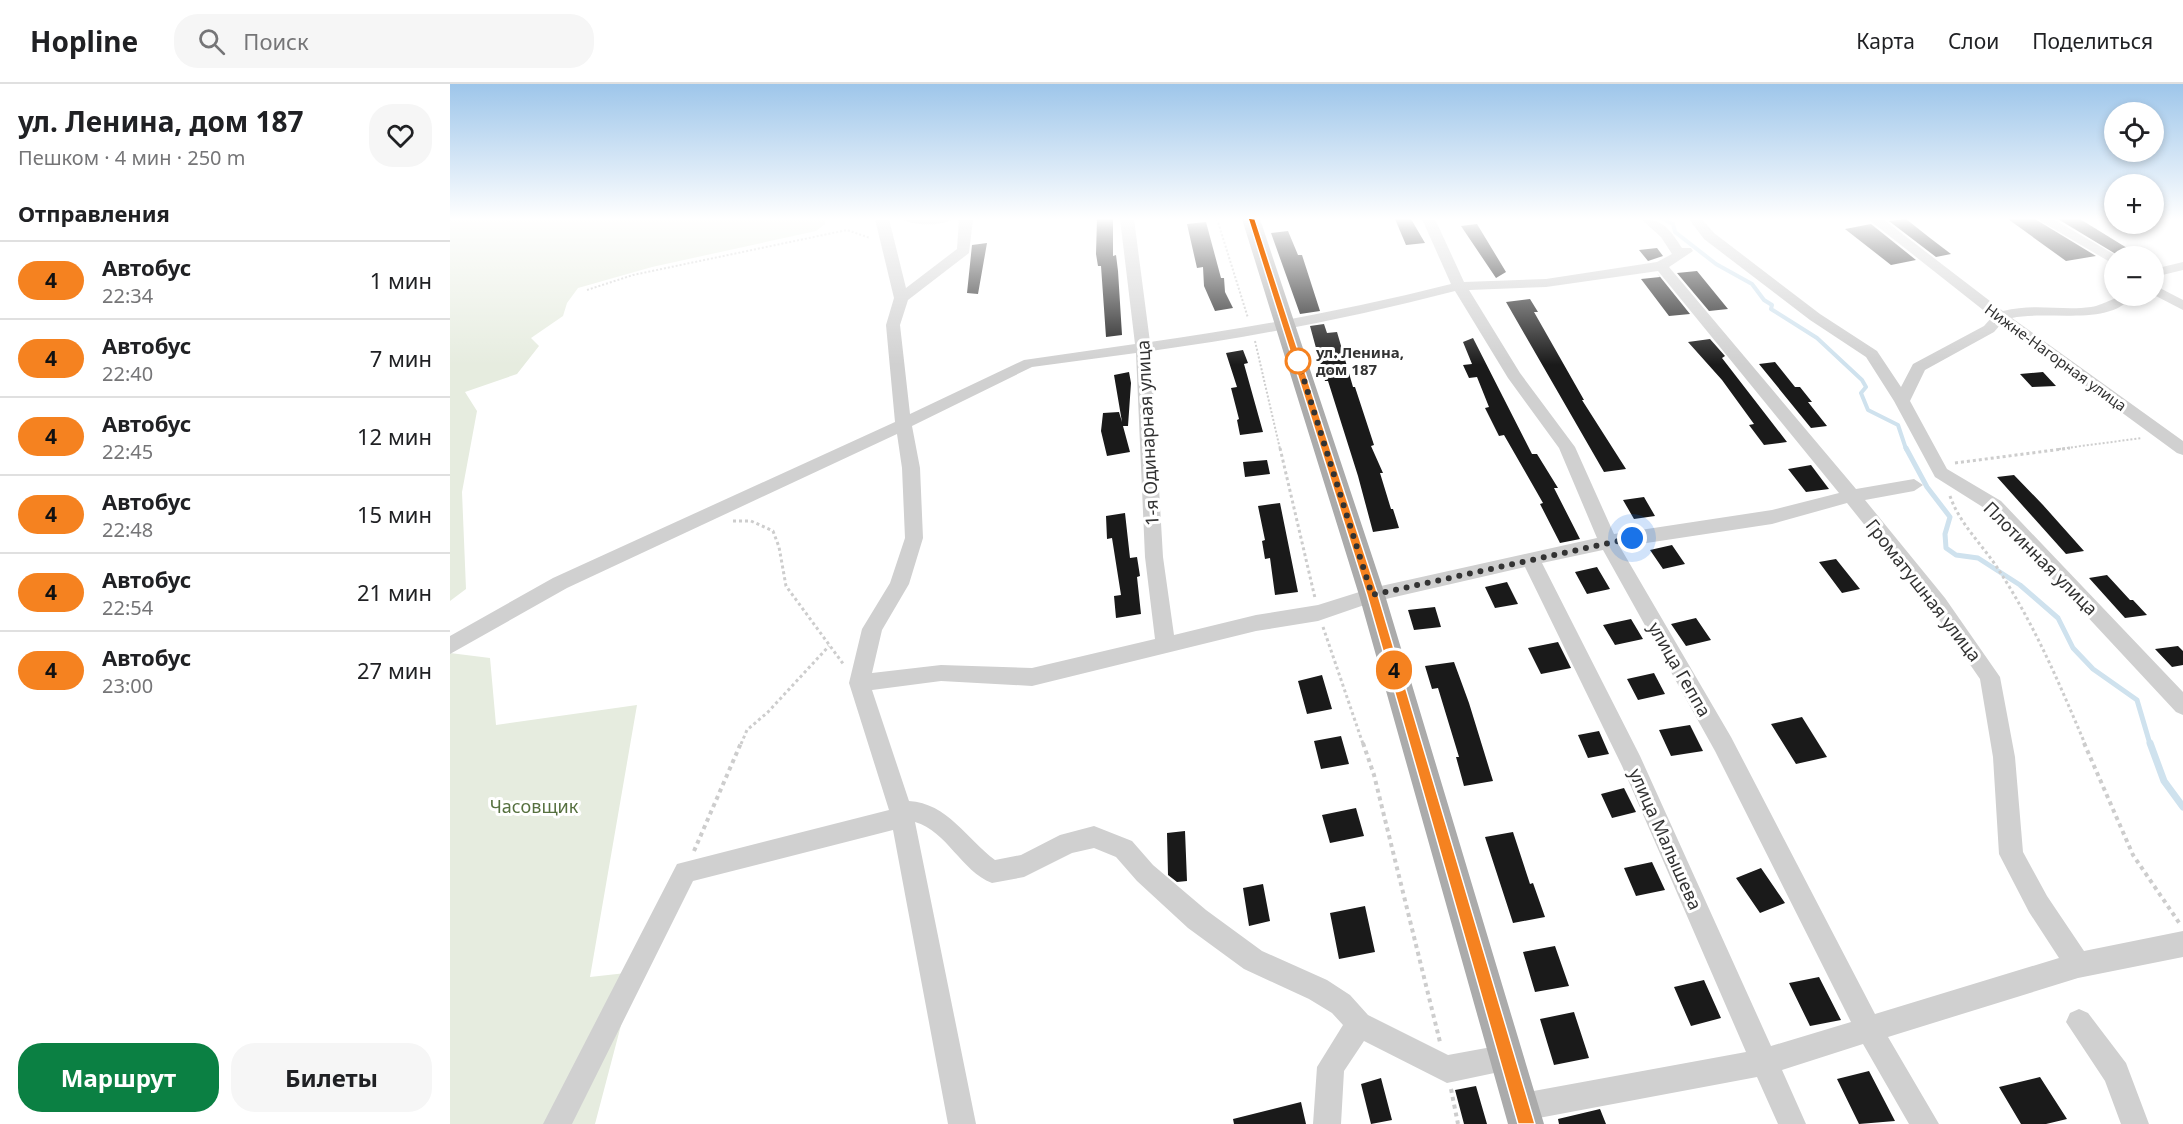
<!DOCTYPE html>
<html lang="ru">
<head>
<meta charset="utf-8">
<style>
  :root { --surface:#fff; --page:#f6f6f6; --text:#202124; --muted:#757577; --line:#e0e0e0; --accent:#0b8043 }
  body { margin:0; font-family:"Noto Sans",sans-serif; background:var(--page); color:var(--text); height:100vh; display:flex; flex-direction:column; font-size:22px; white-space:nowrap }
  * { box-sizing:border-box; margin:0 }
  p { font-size:20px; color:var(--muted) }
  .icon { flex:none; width:33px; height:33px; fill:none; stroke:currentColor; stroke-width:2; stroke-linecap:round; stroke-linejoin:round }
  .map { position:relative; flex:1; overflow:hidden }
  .sheet { display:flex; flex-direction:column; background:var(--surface); width:450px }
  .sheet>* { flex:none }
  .badge { padding:0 12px; border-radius:20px; font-size:21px; line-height:39px }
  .fabs { position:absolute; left:1654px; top:18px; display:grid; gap:12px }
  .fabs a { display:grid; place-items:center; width:60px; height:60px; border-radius:50%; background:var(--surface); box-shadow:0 3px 9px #0003; font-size:30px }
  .you { position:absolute; width:30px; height:30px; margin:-15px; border:4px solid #fff; border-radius:50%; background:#1a73e8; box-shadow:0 0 0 9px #1a73e833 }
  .map>.badge { position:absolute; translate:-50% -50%; box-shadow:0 0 0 3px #fff }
  h2 { padding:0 18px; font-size:22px; line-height:54px }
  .round { display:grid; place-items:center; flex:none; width:63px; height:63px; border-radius:24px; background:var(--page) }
  .overview { display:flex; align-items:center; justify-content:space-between; height:102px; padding:0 18px }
  h1 { font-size:28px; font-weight:700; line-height:45px }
  .primary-button { display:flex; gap:12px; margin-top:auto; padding:12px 18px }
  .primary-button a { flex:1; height:69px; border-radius:24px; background:var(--accent); color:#fff; font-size:24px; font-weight:700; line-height:69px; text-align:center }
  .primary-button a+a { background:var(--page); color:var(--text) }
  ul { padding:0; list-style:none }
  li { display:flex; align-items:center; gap:18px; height:78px; padding:0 18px; border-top:2px solid var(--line) }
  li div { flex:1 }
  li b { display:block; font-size:22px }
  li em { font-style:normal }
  li .badge { min-width:66px; font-weight:700; text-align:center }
  header { display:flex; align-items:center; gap:36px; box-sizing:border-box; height:84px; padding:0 30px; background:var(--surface); border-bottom:2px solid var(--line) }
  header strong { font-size:28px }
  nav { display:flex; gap:33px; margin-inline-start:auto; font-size:21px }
  .search { width:420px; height:54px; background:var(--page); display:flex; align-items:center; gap:15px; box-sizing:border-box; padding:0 21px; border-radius:24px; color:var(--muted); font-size:22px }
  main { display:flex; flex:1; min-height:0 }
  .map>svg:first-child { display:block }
</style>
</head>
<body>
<header>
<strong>Hopline</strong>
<div class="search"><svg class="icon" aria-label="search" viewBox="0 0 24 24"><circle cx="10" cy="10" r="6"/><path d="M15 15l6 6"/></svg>Поиск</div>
<nav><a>Карта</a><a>Слои</a><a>Поделиться</a></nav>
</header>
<main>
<section class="sheet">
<div class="overview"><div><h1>ул. Ленина, дом 187</h1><p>Пешком · 4 мин · 250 m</p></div><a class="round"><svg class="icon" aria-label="heart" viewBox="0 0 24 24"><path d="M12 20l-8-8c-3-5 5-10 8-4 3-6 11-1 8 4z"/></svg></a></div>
<h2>Отправления</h2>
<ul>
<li><span class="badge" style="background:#f58220;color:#111">4</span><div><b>Автобус</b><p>22:34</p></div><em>1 мин</em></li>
<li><span class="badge" style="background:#f58220;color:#111">4</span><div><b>Автобус</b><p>22:40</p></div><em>7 мин</em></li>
<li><span class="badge" style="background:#f58220;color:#111">4</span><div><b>Автобус</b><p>22:45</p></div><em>12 мин</em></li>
<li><span class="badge" style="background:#f58220;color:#111">4</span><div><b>Автобус</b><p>22:48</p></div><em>15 мин</em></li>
<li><span class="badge" style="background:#f58220;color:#111">4</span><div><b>Автобус</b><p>22:54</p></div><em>21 мин</em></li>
<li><span class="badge" style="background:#f58220;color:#111">4</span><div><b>Автобус</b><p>23:00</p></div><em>27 мин</em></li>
</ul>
<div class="primary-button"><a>Маршрут</a><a>Билеты</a></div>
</section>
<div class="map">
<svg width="1733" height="1040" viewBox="0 0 1733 1040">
  <rect width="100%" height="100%" fill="#fff"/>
  <path fill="#e6ecdf" d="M0,135H376L375,140L366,147L202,183L128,204L117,219L113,232L81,254L89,262L67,290L15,308L27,327L12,408L16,505L0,517Z
    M0,569L40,574L46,641L187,621L140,893L185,888L145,1040H0Z"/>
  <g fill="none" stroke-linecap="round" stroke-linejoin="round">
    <path stroke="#cfe2ee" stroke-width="4" d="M1213,135L1223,140L1225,148L1266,180L1302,200L1314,216L1322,221L1321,225L1367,254L1412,296L1416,303L1411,309L1418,326L1448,341L1456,365"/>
    <path stroke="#cfe2ee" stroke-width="5" d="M1456,364L1477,403L1500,433L1495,450L1496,464L1506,471L1528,474L1570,501L1608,534L1623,564L1643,585L1687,616L1700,660"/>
    <path stroke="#cfe2ee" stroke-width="7" d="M1700,659L1714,697L1733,723"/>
  </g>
  <path fill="#1a1a1a" d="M647,135H663V172L666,171L668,187L672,251L656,253L651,182H648L646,170Z
    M945,135H961L975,159L956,161Z
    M1456,135L1480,154L1501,170L1486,173L1439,137Z
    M1558,135H1585L1646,172L1616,177Z
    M1608,135H1630L1690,172H1669Z
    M756,138L771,194H774L775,208L783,224L765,227L754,202L753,183L747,184L737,140Z
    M1027,140L1056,188L1046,194L1011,142Z
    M1421,140L1466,176L1441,181L1395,145Z
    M838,147L848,171H852L870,227L850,230L821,149Z
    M537,159L528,210L517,209L522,161Z
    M1207,164L1213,172L1198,177L1189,166Z
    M1247,187L1278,225L1259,227L1227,189Z
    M1207,189L1240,230L1219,232L1191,195L1210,193Z
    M1080,215L1088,228H1084L1134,316H1132L1176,385L1154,388L1056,218Z
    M874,240L877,249L887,248L903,303H905L924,361L921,362L933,389H930L941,425H943L949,444L923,448L908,392L878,297H875L860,242Z
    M1023,254L1082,370H1087L1108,404H1104L1130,455L1110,459L1090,420L1093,419L1054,351L1049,352L1035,324L1039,323L1027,293L1019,294L1013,281L1022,280L1013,258Z
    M1260,255L1275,272L1272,274L1337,358L1314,361L1299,341L1304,340L1272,296L1238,258Z
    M793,266L798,279L794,280L813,348L790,351L787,336L789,335L781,304L787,303L776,269Z
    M1325,278L1345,303H1350L1362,318H1358L1377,342L1361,344L1309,280Z
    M679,288L681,299L678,342H673L680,368L657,372L651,347L653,329L669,328L672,338L664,291Z
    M1593,288L1606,302L1582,303L1570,290Z
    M817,376L820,390L795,393L793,378Z
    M1361,381L1379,405L1356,408L1338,385Z
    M1564,391L1593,421L1634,467L1616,470L1547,393Z
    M1194,413L1205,432L1184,435L1173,416Z
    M830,419L848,508L825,511L820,474L815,475L812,457L815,456L808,422Z
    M675,429L680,474L687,473L690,492L687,493L691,530L666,534L664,512L671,511L662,454L657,455L656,432Z
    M1222,461L1235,480L1213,485L1200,466Z
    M1386,475L1410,505L1392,509L1369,478Z
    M1147,483L1160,505L1137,510L1125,488Z
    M1657,491L1680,516H1683L1697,531L1675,534L1639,494Z
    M1057,498L1068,520L1045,524L1035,503Z
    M985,523L991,543L964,546L958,526Z
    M1246,534L1261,556L1236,562L1221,540Z
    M1181,535L1193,555L1165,561L1153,541Z
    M1108,558L1121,584L1091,590L1078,564Z
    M1728,562L1733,567V581L1722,583L1705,565Z
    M1004,578L1019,619L1043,697L1014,702L1006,673H1009L988,604L982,605L975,582Z
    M1204,589L1215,610L1188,616L1177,595Z
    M872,591L882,625L857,630L848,597Z
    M1352,633L1377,673L1346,680L1321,640Z
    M1240,641L1253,667L1221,672L1209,646Z
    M1149,647L1159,670L1138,674L1128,651Z
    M891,652L899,680L871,685L864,657Z
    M1174,704L1186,728L1162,734L1151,710Z
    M906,724L914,752L880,759L872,731Z
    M735,747L737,797L727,798L718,791L717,749Z
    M1063,748L1080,800L1083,799L1095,833L1063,839L1035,753Z
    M1202,778L1215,806L1186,812L1174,784Z
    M1311,784L1335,819L1310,829L1286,794Z
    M813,800L820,837L799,842L793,804Z
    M915,822L925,868L889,875L880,829Z
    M1105,862L1119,902L1085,908L1073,868Z
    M1369,893L1391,936L1360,942L1339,899Z
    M1254,896L1271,934L1241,942L1224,903Z
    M1124,928L1139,974L1104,981L1090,935Z
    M1419,987L1445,1037L1409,1040L1387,995Z
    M1590,993L1617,1035L1596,1040H1571L1549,1003Z
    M931,994L942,1036L921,1040L911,1000Z
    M1026,1002L1037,1040H1014L1005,1006Z
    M851,1018L856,1040H784L783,1035Z
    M1150,1025L1156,1040H1109L1108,1035Z"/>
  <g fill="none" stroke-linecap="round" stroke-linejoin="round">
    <path stroke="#cdcdcd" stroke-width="2" stroke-dasharray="2 2" stroke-linecap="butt" d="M767,135L798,234
      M137,206L183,191L397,146L420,154
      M805,257L830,365
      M1609,365L1692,354"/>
    <path stroke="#cdcdcd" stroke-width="3" stroke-dasharray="3 3" stroke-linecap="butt" d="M830,364L865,514
      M1505,379L1620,364
      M1500,412C1510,441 1534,462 1550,488C1585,542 1610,601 1635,660
      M283,437H301L323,447L329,463L336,502L394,581
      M873,543L913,660
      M291,660L297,646L318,628L379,562"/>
    <path stroke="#cdcdcd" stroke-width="4" stroke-dasharray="4 4" stroke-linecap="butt" d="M913,659L924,691L990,958
      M1634,659L1683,771L1730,840
      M244,767L291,659
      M1001,1005L1008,1040"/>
    <path fill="#d0d0d0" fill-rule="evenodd" d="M425,135H439L456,204L507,165L509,135H523L519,169L458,216L450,241L460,330L574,276L685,260L670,135H684L700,258C801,244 902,225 1001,200L972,135H985L1014,198L1096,195L1207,178L1222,170L1211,153L1191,135C1214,135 1220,146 1232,164H1241L1243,167L1219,183L1406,405L1464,395L1473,401L1464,407L1415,416L1495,514L1550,593L1565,673L1573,768L1597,812L1634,867L1733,847V873L1628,894L1438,953L1489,1040H1459L1413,960L1332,986L1356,1040H1328L1307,993L1072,1037L1062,1033L1058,1023L1062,1013L1072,1009L1296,968L1172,682L1075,483L923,518L868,537L806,547L582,602L491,597L422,606L459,717C497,719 517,755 545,776L571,771L610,751L644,742L682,757L703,781L756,826L812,867L877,896L900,911L918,931L998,971L1058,960L1068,964L1072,974L1068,984L997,999L914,957L894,987L891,1040H863L867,983L893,941L882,929L859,915L794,885L738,844L687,797L666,773L644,764L622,769L574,793L542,799C511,787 497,747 465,738L526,1040H498L443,746L243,797L122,1040H93L227,780L439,726L399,599L412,545L440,499L455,454L452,384L447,350L117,504L0,570V552L103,494L445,338L436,241L444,214ZM1208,187L1389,409L1322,426L1164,450L1125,363L1070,289L1019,206L1096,203ZM1005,207L1058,294L1109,364L1147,454L922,504L868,521L806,531L724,551L713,473L701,267C803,253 905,233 1005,207ZM686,269L695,473L705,555L582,584L491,581L422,589L432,546L459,500L473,454L470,384L462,342L582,283ZM1397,419L1481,524L1530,595L1543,673L1549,770L1579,828L1609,874L1425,930L1281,653L1170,463L1322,440ZM1153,466L1265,667L1401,938L1321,962L1190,672L1092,479Z
      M452,135H503C495,142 460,142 452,135Z
      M1239,135H1252L1264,149L1370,230L1427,267L1451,303L1463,280L1534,242L1542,233L1418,135H1433L1553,227C1586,219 1611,227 1641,223C1658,220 1662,212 1681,212C1663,243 1593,226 1562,234L1733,357V371L1727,369L1551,240L1544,248L1475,286L1460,317L1497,385L1551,417L1733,608V631L1726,628L1539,427L1485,393L1444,317L1416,273L1360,236L1254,155Z
      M1587,135H1603L1667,172H1665V181Z
      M1733,178V186L1704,193V185Z
      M1704,201L1733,216V226L1704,211Z
      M1629,925L1638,929L1676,979L1699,1040H1671L1655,997L1616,938L1620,929Z"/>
    <path fill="#ababab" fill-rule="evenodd" d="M792,135H810L935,511L1094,1040H1058L909,511Z"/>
  </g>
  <linearGradient id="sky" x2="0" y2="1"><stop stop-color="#9ec6ea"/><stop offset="0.48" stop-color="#fff"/><stop offset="1" stop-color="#fff" stop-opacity="0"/></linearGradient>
  <rect width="1733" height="281" fill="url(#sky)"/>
  <path fill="#f58220" stroke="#fff" stroke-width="1.5" d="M798,134L805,135L928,511L1085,1040H1068L917,511Z"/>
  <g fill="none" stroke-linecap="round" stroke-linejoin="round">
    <path stroke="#333" stroke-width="6" stroke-dasharray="0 10.8" d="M848,277L922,511L1182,454"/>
  </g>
  <circle fill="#fff" stroke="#f58220" stroke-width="3" cx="848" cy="277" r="12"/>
  <g text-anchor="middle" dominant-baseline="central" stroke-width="6" stroke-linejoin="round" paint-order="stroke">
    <g font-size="15" font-weight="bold" fill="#333" stroke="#fff" text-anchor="start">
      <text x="866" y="268">ул. Ленина,<tspan x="866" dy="17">дом 187</tspan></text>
    </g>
    <g font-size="15" fill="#333" stroke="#fff">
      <text transform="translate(1606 273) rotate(36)">Нижне-Нагорная улица</text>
    </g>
    <g font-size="18" fill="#333" stroke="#fff">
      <text transform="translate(697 349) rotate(-93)">1-я Одинарная улица</text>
      <text transform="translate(1591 474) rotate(45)">Плотинная улица</text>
      <text transform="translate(1474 506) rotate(52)">Громатушная улица</text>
      <text transform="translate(1230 585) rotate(60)">улица Геппа</text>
      <text transform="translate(1216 755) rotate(66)">улица Малышева</text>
    </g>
    <g font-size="18" fill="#56703f" stroke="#fff">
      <text x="84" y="722">Часовщик</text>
    </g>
  </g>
</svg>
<div class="fabs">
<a><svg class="icon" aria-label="locate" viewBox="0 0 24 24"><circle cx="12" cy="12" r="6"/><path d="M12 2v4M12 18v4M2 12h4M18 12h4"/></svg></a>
<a>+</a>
<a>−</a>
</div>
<div class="you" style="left:1182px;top:454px"></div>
<b class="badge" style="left:944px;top:586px;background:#f58220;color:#111">4</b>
</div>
</main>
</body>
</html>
